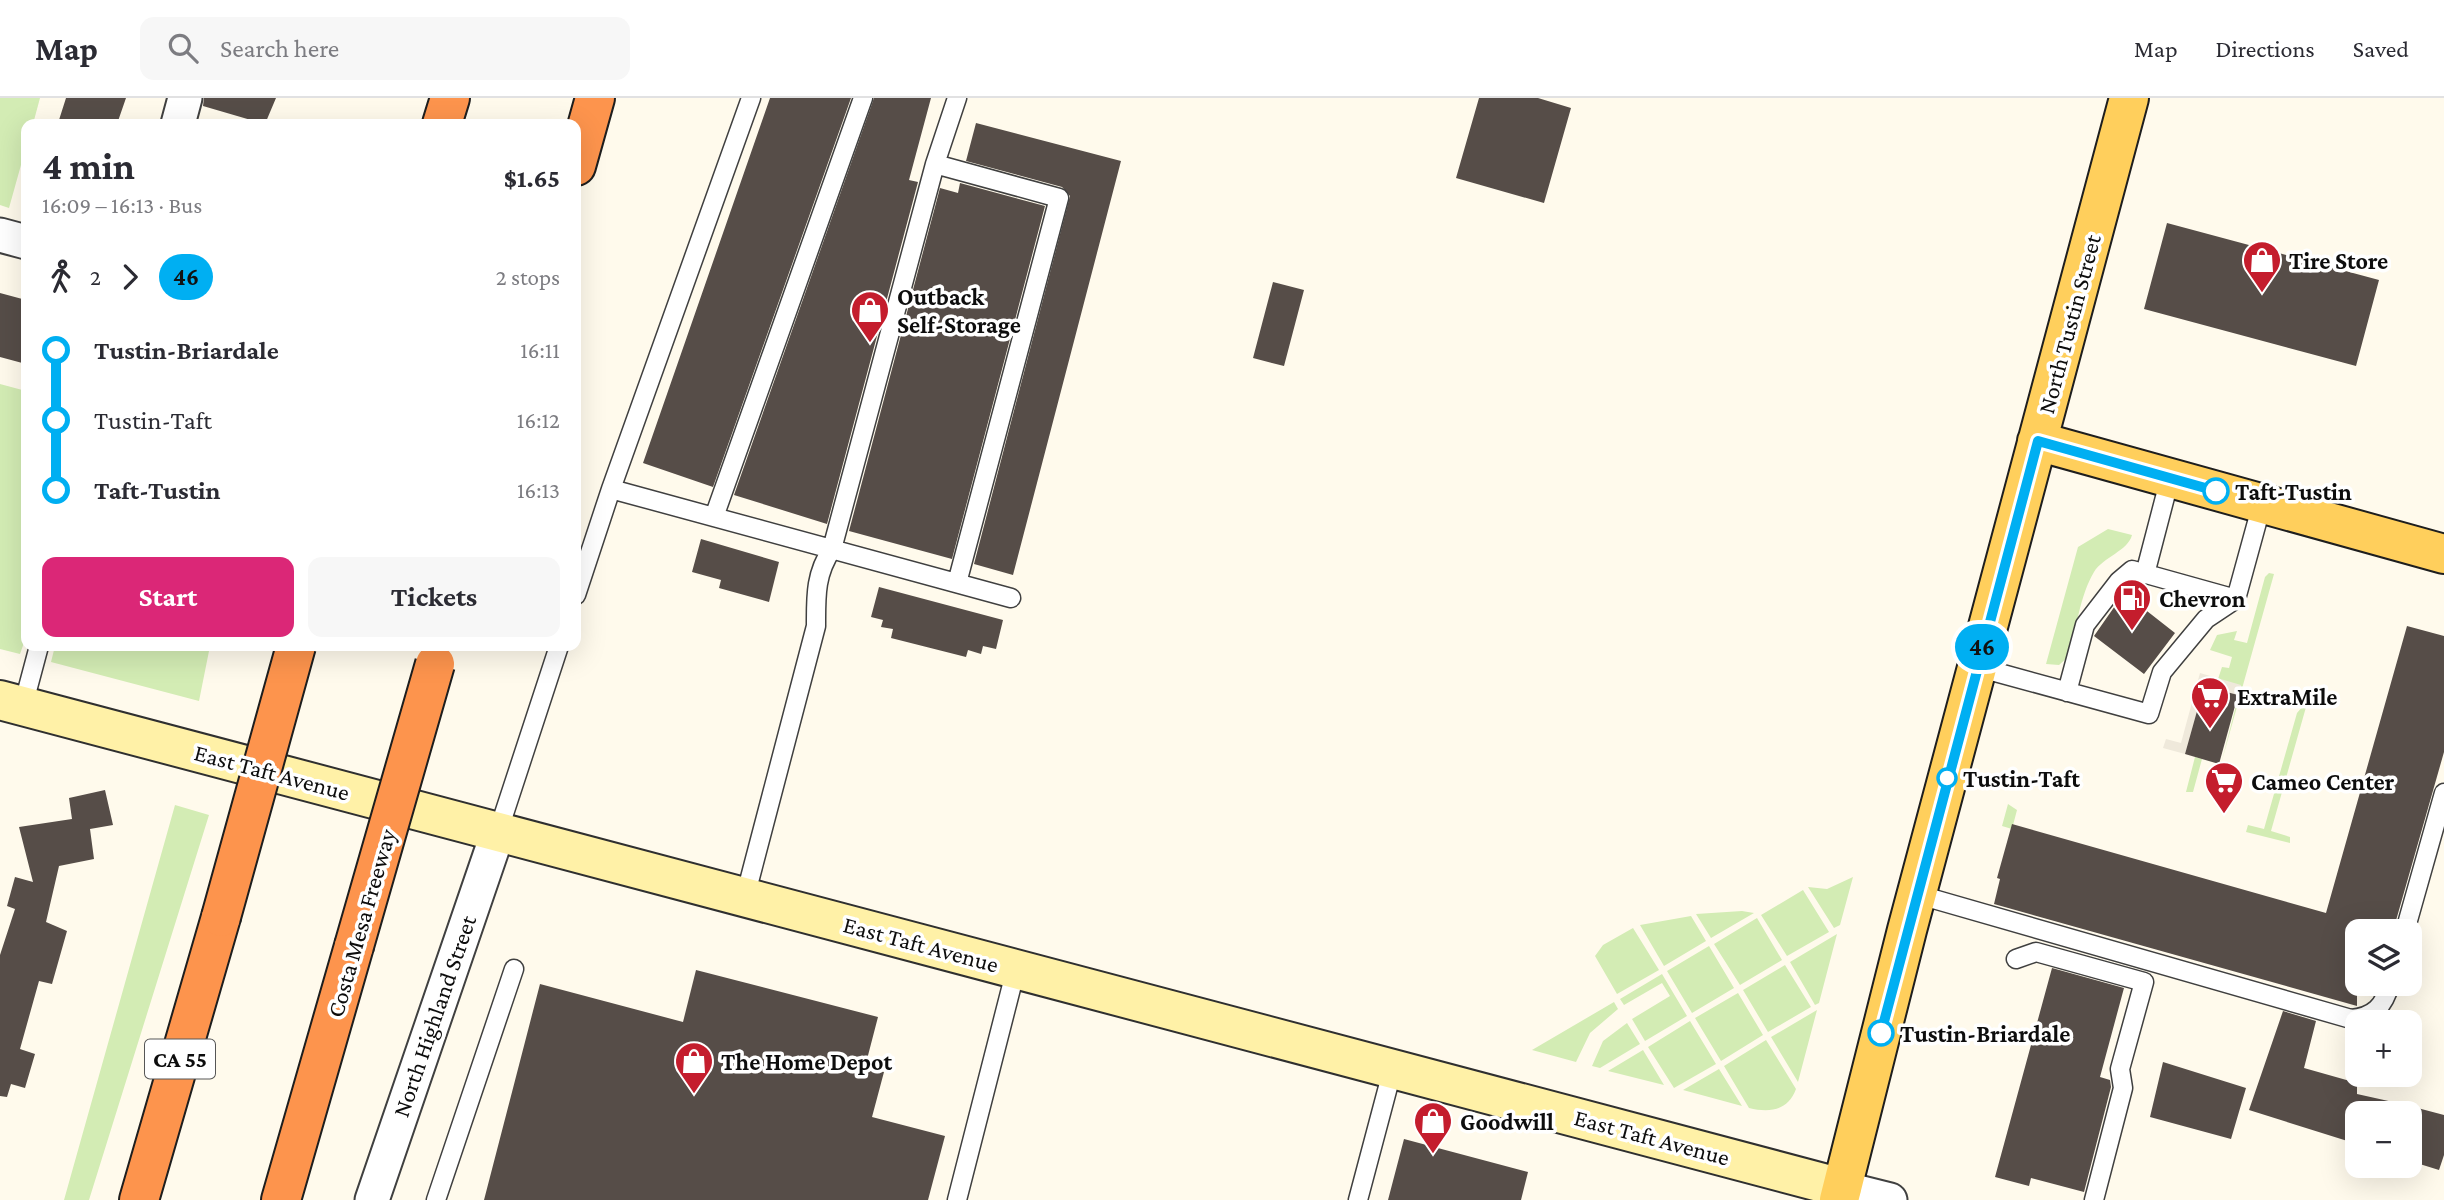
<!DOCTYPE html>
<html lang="en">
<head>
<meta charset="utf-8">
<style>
  :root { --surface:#fff; --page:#f7f7f7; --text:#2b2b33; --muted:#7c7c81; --line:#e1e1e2; --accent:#db2777 }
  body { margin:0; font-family:"Crimson Pro",serif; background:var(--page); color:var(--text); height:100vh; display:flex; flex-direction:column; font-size:26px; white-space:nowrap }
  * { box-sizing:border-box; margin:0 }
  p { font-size:23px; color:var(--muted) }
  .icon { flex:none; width:38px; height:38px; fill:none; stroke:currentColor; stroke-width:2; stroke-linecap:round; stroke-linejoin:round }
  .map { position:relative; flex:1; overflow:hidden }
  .panel { position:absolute; left:21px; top:21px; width:560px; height:532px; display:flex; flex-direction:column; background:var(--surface); border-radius:14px; box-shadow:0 7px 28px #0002 }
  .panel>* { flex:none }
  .badge { padding:0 14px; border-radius:23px; font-size:24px; line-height:46px }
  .fabs { position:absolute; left:2345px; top:821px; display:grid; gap:14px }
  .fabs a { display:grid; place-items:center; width:77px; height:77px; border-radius:14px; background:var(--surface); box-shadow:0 7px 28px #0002; font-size:35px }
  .map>.badge { position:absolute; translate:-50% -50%; box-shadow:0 0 0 4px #fff }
  .legs { display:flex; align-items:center; gap:10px; height:77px; padding:0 21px; font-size:23px }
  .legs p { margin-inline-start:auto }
  .head { display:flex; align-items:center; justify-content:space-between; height:119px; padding:0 21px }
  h1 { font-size:38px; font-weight:700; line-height:52px }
  .cta { display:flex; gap:14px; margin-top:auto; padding:14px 21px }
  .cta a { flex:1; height:80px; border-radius:14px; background:var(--accent); color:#fff; font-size:28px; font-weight:700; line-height:80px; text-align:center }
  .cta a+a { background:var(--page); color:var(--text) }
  ul { padding:0 21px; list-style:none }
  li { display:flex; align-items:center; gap:24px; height:70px; font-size:26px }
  li i { display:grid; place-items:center; width:10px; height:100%; margin:0 9px; background:currentColor }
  li i::after { content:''; width:18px; height:18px; margin:-9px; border:5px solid; border-radius:50%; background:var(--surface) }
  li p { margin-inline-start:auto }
  li:first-child i { background:linear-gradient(#0000 50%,currentColor 0) }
  li:last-child i { background:linear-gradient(currentColor 50%,#0000 0) }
  header { display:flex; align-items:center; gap:42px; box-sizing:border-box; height:98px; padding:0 35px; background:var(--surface); border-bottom:2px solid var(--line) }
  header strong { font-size:33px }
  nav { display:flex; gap:38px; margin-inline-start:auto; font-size:24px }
  .search { width:490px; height:63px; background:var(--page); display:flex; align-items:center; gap:18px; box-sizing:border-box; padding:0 24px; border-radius:14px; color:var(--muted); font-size:26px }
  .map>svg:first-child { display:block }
</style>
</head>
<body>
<header>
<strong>Map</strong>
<div class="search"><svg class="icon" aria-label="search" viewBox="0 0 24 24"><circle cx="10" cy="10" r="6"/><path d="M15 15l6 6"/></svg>Search here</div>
<nav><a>Map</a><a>Directions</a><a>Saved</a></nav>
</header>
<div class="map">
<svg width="2444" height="1102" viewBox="0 0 2444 1102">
  <rect width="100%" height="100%" fill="#fffaec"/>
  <path fill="#d3ecb4" d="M0,0H40L33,26H26V49L9,110L0,107Z
    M0,286L26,293V539L20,556L0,551Z
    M2108,431L2132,437C2128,453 2103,459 2094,474C2080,497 2076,532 2069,558L2059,567L2046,566L2078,449Z
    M2269,475L2274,476L2221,666L2241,588L2218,581L2222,569L2229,570L2232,559L2210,552L2217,537L2237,533L2234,542L2247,545L2265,479Z
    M55,548H210L199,603L51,564Z
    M2308,602L2271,733L2290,739V745L2246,734L2248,727L2264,731L2297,615Z
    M2195,659L2202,661L2193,694H2186Z
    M2008,706L2017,712L2012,731L2002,728Z
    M175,707L209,717L89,1102H64Z
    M1853,779L1840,827L1834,830L1808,789L1827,791Z
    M1803,792L1829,834L1787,858L1761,817Z
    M1742,813L1754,815L1711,840L1696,816Z
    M1691,818L1706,843L1664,868L1640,827Z
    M1757,820L1782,862L1740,887L1714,846Z
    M1633,830L1659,872L1617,896L1595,858L1603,847Z
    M1837,836L1819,905L1815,907L1790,864Z
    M1709,848L1734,890L1692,915L1667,873Z
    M1785,867L1811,909L1768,934L1743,892Z
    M1662,876L1687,918L1645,943L1632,921L1670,898L1662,885L1624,907L1620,901Z
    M1738,895L1763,937L1721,963L1695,920Z
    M1614,904L1618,911L1590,935L1576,964L1532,952Z
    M1817,912L1798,984L1771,939Z
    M1690,923L1716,966L1674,990L1648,949Z
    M1627,925L1640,946L1600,970L1592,968L1603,943Z
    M1766,942L1796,991C1788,1013 1769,1015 1749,1010L1724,968Z
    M1643,952L1664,987L1608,973Z
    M1719,971L1742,1008L1683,992Z"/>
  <path fill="#efe9db" d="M2200,575L2241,587L2238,597L2204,588L2185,656L2163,650L2166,641L2181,645Z"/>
  <path fill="#564d48" d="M66,0H126L117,26H76L59,22Z
    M204,0H276L265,26L203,8Z
    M770,0H851L713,389L643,365Z
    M874,0H931L909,82L918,84L827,426L734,397Z
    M1479,0H1538L1571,10L1544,105L1456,80Z
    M976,25L1121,63L1013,477L974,466L1070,98L1062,89L966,63Z
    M960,85L1045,108L952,461L849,433L940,90L958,95Z
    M2167,125L2379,182L2356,268L2144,211Z
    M1273,184L1304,192L1284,268L1253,260Z
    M0,195L26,202V266L0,259Z
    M701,441L779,464L769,504L719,490L721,482L692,474Z
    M879,489L1003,522L996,551L983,548L981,556L968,552L966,559L891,540L893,531L881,529L883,522L871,519Z
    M2124,495L2175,535L2144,576L2094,538Z
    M2407,528L2444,538V654L2393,833H2357V908L1994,806L2000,781L1997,780L2012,726L2326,815Z
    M2204,588L2238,597L2219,666L2185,656Z
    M105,692L113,727L90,731L94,761L59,768L46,824L67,833L52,886L39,883L20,951L35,956L25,990L11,986L7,999L0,998V857L15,811L7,808L15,779L33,784L19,729L72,721L69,700Z
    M2052,870L2124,890L2100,979L2110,982L2111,989L2084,1094L2031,1080L2029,1088L1995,1079Z
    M696,872L878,919L865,969L884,974L872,1019L945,1038L928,1102H484L540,886L683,924Z
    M2283,913L2316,923L2304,970L2357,985V996L2402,1006L2401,1015H2357V1046L2249,1012Z
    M2163,964L2246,990L2231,1041L2150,1019Z
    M2410,1008L2444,1017V1057L2439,1072L2410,1063Z
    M1404,1041L1528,1074L1521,1102H1388Z"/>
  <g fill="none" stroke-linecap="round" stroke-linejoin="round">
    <defs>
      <path id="lane" d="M751,0L611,391L1011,500
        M935,66L1059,100L957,485
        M714,419L863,0
        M2145,476L2170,380
        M576,497L611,391
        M1977,569L2149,616L2162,574L2206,521L2236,501L2262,406
        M2067,594L2085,527L2119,483L2132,472L2236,501
        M23,608L39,548
        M498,734L559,548
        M1916,796L2351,921C2374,919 2384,908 2390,886
        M745,799L816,528C816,499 815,476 832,451L935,66L957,0
        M2405,833L2444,695
        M2016,861L2036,854L2144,884L2120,971L2123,990L2094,1102
        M436,1102L514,871
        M957,1102L1016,871
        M1358,1102L1393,970"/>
      <path id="street" d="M178,26L185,0
        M0,137L26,144
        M1842,1090L1890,1102
        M372,1102L498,734"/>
      <path id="secondary" d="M0,602L1842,1090"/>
      <path id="primary" d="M2037,343L2444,456
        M1839,1102L1907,832L2129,0"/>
      <path id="highway" d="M442,26L450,0
        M576,68L595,0
        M139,1102L221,819
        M281,1102L354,848"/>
    </defs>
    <use href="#lane" stroke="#404040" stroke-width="21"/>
    <use href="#street" stroke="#404040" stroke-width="37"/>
    <use href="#secondary" stroke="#2f2f2f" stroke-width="42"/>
    <use href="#primary" stroke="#1e1e1e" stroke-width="42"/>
    <use href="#highway" stroke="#1e1e1e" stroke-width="42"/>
    <use href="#lane" stroke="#fff" stroke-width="18"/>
    <use href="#street" stroke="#fff" stroke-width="33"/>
    <use href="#secondary" stroke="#fff1a7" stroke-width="38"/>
    <use href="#primary" stroke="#ffcf5c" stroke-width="38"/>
    <use href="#highway" stroke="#fd944d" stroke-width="38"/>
    <defs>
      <path id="highway-bridge" d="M221,819L296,548
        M354,848L435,566"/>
    </defs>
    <use href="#highway-bridge" stroke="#1e1e1e" stroke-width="42" stroke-linecap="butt"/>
    <use href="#highway-bridge" stroke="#fd944d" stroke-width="38"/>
  </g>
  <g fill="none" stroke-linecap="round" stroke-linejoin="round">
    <defs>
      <path id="line-1" d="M1881,935L2038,343L2216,393"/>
    </defs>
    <use href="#line-1" stroke="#fff" stroke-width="16"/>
    <use href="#line-1" stroke="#00aff2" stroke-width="10"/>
  </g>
  <defs>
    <symbol id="shop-pin" viewBox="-11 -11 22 30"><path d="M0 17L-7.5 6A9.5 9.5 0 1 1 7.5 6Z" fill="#c41d2d" stroke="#fff"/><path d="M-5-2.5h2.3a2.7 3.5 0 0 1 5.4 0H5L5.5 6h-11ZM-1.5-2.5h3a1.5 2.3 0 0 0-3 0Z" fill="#fff"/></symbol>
    <symbol id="fuel-pin" viewBox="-11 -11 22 30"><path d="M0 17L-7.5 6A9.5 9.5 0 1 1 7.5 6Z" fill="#c41d2d" stroke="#fff"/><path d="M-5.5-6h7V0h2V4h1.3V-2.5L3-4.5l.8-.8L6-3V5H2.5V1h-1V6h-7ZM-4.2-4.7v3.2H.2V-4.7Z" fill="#fff"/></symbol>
    <symbol id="supermarket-pin" viewBox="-11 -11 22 30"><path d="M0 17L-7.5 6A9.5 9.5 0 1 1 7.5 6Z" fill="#c41d2d" stroke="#fff"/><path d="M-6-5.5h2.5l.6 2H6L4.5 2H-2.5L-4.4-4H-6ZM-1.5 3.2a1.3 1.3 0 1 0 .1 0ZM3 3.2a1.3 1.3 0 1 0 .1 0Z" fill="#fff"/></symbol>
  </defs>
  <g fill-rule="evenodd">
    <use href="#shop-pin" x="2240" y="140" width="44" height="60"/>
    <use href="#shop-pin" x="848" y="190" width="44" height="60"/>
    <use href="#fuel-pin" x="2110" y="478" width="44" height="60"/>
    <use href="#supermarket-pin" x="2188" y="576" width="44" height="60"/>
    <use href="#supermarket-pin" x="2202" y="661" width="44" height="60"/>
    <use href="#shop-pin" x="672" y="941" width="44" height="60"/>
    <use href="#shop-pin" x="1411" y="1001" width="44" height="60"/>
  </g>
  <g fill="#fff" stroke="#00aff2" stroke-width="3.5">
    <circle cx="2216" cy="393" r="12"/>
    <circle cx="1947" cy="680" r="9"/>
    <circle cx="1881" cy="935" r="12"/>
  </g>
  <g text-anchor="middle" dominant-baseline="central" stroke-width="7" stroke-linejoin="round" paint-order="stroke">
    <rect fill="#fff" stroke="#565656" stroke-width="2" x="145" y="941.5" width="70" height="39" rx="5"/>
    <g font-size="23" font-weight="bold" fill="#0d0d0d">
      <text x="180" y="961">CA 55</text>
    </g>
    <g font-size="24" font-weight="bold" fill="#0d0d0d" stroke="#fff" text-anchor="start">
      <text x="2289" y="162">Tire Store</text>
      <text x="897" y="198">Outback<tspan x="897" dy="28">Self-Storage</tspan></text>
      <text x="2159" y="500">Chevron</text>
      <text x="2237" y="598">ExtraMile</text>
      <text x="2251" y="683">Cameo Center</text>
      <text x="721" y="963">The Home Depot</text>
      <text x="1460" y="1023">Goodwill</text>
    </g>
    <g font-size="24" fill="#0d0d0d" stroke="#fff">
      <text transform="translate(2069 226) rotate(-75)">North Tustin Street</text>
      <text transform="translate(272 674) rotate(15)">East Taft Avenue</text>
      <text transform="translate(361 825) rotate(-74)">Costa Mesa Freeway</text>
      <text transform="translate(921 846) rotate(15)">East Taft Avenue</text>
      <text transform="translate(434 918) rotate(-71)">North Highland Street</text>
      <text transform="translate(1652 1039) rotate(15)">East Taft Avenue</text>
    </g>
    <g font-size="24" font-weight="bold" fill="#0d0d0d" stroke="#fff" text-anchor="start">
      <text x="2235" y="393">Taft-Tustin</text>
      <text x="1963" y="680">Tustin-Taft</text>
      <text x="1900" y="935">Tustin-Briardale</text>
    </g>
  </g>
</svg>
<div class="fabs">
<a><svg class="icon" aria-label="layers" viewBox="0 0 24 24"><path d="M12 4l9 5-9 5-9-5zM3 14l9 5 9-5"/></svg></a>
<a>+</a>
<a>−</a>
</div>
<b class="badge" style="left:1982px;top:549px;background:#00aff2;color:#111">46</b>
<section class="panel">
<div class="head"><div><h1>4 min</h1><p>16:09 – 16:13 · Bus</p></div><b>$1.65</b></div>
<div class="legs"><svg class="icon" aria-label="walk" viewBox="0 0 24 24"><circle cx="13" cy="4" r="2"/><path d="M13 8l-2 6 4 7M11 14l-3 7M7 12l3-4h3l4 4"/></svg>2<svg class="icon" aria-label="forward" viewBox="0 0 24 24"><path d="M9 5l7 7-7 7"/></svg><b class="badge" style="background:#00aff2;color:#111">46</b><p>2 stops</p></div>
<ul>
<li><i style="color:#00aff2"></i><b>Tustin-Briardale</b><p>16:11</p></li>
<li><i style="color:#00aff2"></i><span>Tustin-Taft</span><p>16:12</p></li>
<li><i style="color:#00aff2"></i><b>Taft-Tustin</b><p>16:13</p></li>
</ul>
<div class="cta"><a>Start</a><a>Tickets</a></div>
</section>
</div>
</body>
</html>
